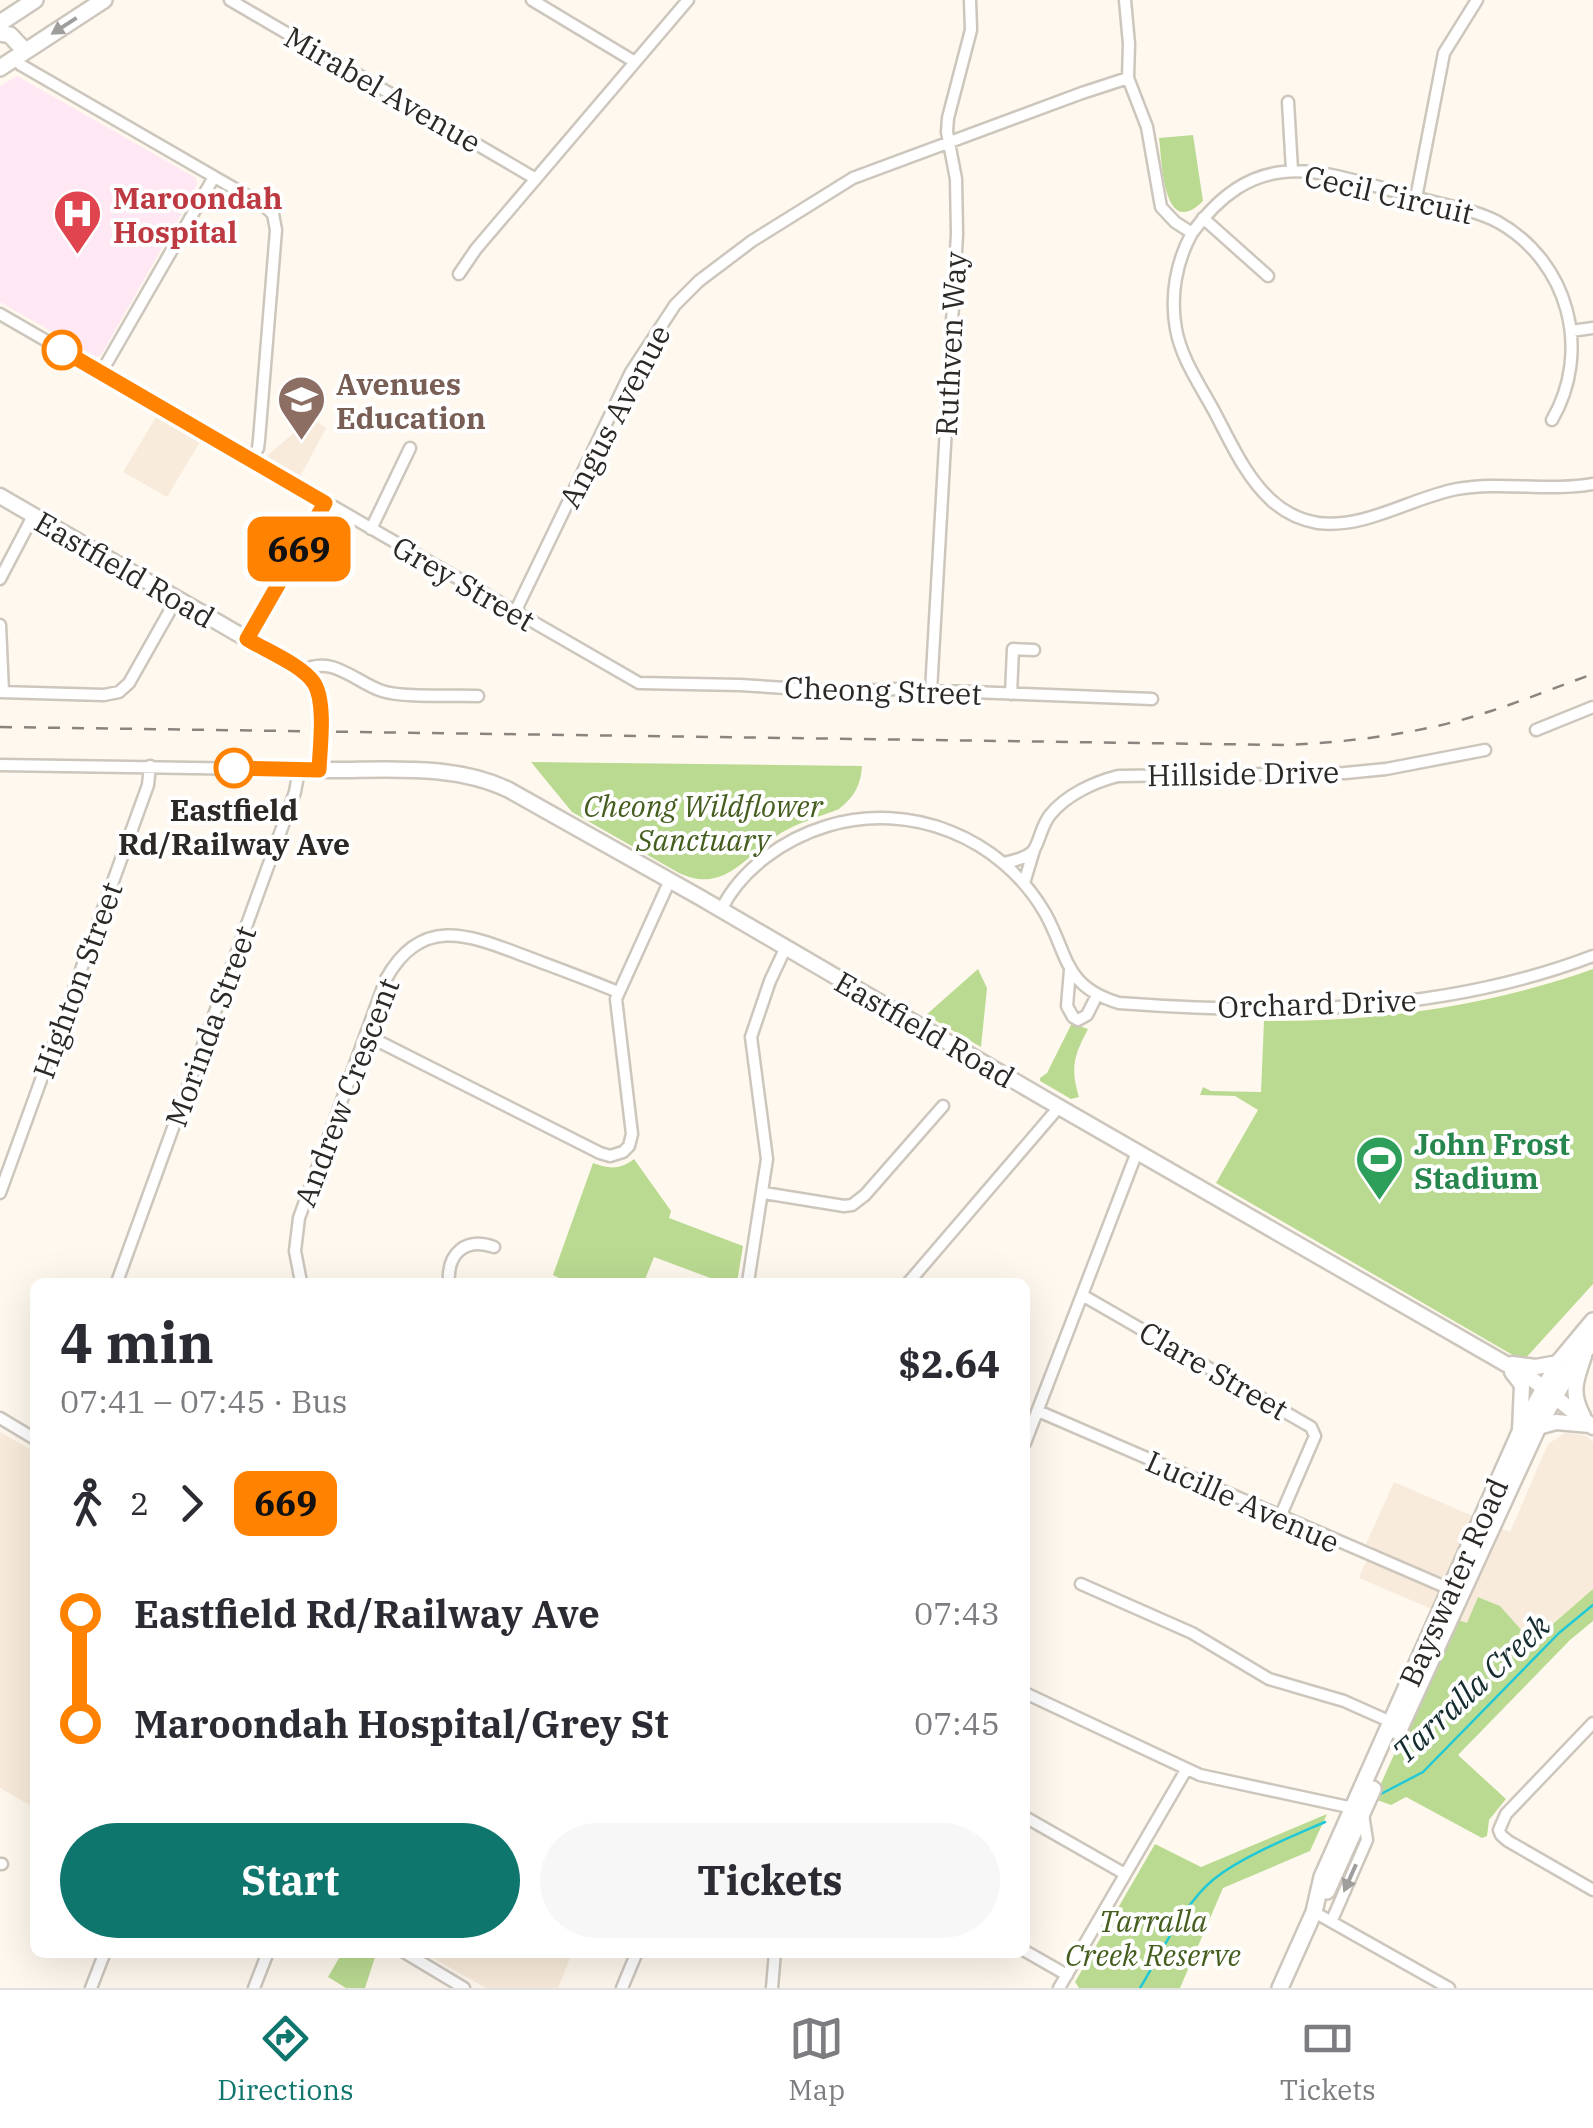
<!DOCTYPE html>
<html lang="en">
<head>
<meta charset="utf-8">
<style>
  :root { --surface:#fff; --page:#f7f7f7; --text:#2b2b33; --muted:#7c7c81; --line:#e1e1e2; --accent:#0f766e }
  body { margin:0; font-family:"IBM Plex Serif",serif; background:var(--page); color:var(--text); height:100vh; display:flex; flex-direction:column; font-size:38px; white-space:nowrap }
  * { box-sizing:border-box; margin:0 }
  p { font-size:32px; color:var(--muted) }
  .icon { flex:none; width:55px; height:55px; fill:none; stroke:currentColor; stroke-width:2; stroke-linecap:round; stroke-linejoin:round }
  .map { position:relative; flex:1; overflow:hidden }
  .details { position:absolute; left:30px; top:1278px; width:1000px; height:680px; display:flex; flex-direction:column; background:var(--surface); border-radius:15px; box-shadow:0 10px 40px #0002 }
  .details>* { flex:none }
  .badge { padding:0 20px; border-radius:15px; font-size:35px; line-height:65px }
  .map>.badge { position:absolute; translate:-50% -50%; box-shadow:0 0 0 5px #fff }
  .legs { display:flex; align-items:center; gap:15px; height:110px; padding:0 30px; font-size:32px }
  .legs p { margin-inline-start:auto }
  .summary { display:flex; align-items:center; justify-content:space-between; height:170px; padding:0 30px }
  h1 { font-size:55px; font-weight:800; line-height:75px }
  .button { display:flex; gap:20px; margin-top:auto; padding:20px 30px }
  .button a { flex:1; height:115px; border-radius:60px; background:var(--accent); color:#fff; font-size:40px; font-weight:800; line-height:115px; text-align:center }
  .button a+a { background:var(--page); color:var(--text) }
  ul { padding:0 30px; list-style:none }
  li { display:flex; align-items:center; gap:35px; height:110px; font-size:38px }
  li i { display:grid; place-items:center; width:15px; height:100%; margin:0 12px; background:currentColor }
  li i::after { content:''; width:25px; height:25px; margin:-12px; border:8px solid; border-radius:50%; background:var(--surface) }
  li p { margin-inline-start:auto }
  li:first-child i { background:linear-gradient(#0000 50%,currentColor 0) }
  li:last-child i { background:linear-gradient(currentColor 50%,#0000 0) }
  .tab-bar { display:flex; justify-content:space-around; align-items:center; height:140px; border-top:2px solid var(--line); background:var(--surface); font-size:28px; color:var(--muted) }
  .tab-bar a { display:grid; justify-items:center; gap:5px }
  .tab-bar .selected { color:var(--accent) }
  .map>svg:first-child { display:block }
</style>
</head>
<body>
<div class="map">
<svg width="1593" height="1988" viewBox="0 0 1593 1988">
  <rect width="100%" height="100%" fill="#fff8ee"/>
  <path fill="#f8ebdb" d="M156,417L200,442L167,497L123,472Z
    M311,418L326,428L300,477L267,456Z
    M0,1432L35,1452V1808L0,1788Z
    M1565,1433L1585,1435L1593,1442V1589L1531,1642L1500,1606L1479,1597L1467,1624L1359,1578L1372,1547L1366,1544L1394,1482L1510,1532L1548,1444Z
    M424,1953H572L558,1988H486Z"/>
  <path fill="#ffe7f3" d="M17,76L196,178L197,184L183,211L101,355L96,357L0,302V86Z"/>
  <path fill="#bada91" d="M1193,135L1203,201C1163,241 1162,161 1159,138Z
    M531,762L862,766C861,785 854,797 839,809C819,817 799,822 781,833C746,854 725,895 679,873L572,812Z
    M978,969L987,988L981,1047L926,1015Z
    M1593,969V1284L1523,1361L1216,1183L1258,1110L1235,1096L1200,1095L1203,1087L1211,1091L1261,1092L1264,1021C1377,1022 1486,1007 1593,969Z
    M1072,1023L1088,1029C1074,1056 1070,1067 1079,1097L1071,1099L1040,1081V1078L1047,1073Z
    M634,1159L671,1211L669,1218L743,1246L737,1282H721L654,1257L644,1282H567L553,1275L593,1163C609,1169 620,1170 634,1159Z
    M1593,1589V1621L1570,1640L1458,1755L1506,1799L1489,1820L1487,1836L1482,1838L1406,1797L1391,1805L1374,1799L1455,1619L1467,1623L1478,1597L1500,1606L1532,1642Z
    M1327,1814L1310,1851L1223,1888L1180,1988H1079L1075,1982L1155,1844L1201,1867Z
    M342,1953H367L375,1957L365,1988H346L328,1977Z"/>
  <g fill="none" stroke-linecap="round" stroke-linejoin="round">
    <path stroke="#21c9d7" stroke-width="2.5" d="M1379,1795L1423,1772L1559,1633L1593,1605
      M1140,1988C1161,1954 1183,1904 1214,1879C1243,1856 1291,1837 1325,1822"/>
    <defs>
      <path id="street" d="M230,0L536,179
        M532,0L635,62
        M1125,0L1129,44L1128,78L1147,127L1161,207L1175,222L1192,233C1176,262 1170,296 1176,329C1181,358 1200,385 1214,411C1230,441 1245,476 1271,500C1284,512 1300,520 1318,523C1366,529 1410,498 1457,489C1502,481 1548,492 1593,484
        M15,58L21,65L263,205L273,214L276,230L259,440L258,448L252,460
        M1288,102L1292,170
        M1416,198L1444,53L1477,0
        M1203,218L1268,276
        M1192,233C1258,143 1320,171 1411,196C1440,205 1471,208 1498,222C1569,262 1592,351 1552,420
        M459,274L476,249L688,0
        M0,314L639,683L740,685L850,692L893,689L1152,699
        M1571,331L1593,328
        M101,373L214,177
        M371,529L410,448
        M0,579L33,516
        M515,612L631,372L675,305L699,281L752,241L853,178L1082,93L1128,78
        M0,625L3,692
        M247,639L325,503
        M302,671C332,654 355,682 382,691C403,698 453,695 478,696
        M931,691L957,234L956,179L947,132L948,118L971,30L970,0
        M0,692L104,695L119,692L129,683L177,598
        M1011,694L1013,649L1034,650
        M1536,730L1593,707
        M0,765L319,770
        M1004,863C1013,861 1027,858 1033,851C1039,844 1041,826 1050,815C1066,795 1094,782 1118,776L1345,773L1386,769L1485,750
        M1024,883L1034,850
        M721,910C741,869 784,839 827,826C910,801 1001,837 1045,913C1069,956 1063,986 1119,1003C1279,1015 1441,1014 1593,956
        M1070,970L1067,1006L1073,1017L1078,1020L1087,1015L1097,995
        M366,1035L600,1153L610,1156L623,1152L629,1146L632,1134L616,999L670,880
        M0,1193L148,785L150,766
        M764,1193L844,1206L852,1205L865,1195L943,1106
        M117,1282L295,792L299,770
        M301,1282L295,1251L299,1218L386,979C423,912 474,937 530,958C559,969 589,980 618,992
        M449,1282C447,1253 466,1237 494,1247
        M748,1282L767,1159L751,1037L770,981L786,947
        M909,1282L1059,1107
        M1082,1295L1311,1427L1315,1436L1280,1517
        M1038,1411L1450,1589
        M0,1418L35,1439
        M1025,1443L1137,1152
        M1081,1584L1192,1633L1269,1679L1344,1701L1391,1722
        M1025,1693L1200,1775L1353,1808
        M1593,1723L1506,1814L1499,1830L1501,1835L1508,1841L1593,1890
        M1025,1817L1125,1874
        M0,1864H2
        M1314,1912L1449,1988
        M1332,1920L1367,1840L1363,1814
        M1025,1951L1067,1975
        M404,1952L464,1988
        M91,1988L105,1952
        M254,1988L268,1952
        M622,1988L637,1952
        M772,1988L775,1952
        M1059,1988L1186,1770"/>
      <path id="secondary" d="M0,496L302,671C321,687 321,703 320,726
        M320,743L319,770C382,771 451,762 509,790L701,898L1059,1107L1532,1379L1593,1427
        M1512,1364L1536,1367L1558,1363
        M1512,1372L1522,1385L1520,1431
        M1583,1416C1570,1392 1576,1380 1584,1356
        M1538,1427L1556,1422L1590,1425"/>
      <path id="primary" d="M0,23L35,0
        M0,33L10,35L25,51
        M0,68L104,0
        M1398,1732L1538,1427L1563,1382L1593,1340
        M1327,1891L1373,1789
        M1280,1988L1314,1912L1322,1877L1520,1432L1558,1363L1593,1321"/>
    </defs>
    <use href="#street" stroke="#cdc6bd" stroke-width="15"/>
    <use href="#secondary" stroke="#cdc6bd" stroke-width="19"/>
    <use href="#primary" stroke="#cdc6bd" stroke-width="20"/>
    <use href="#street" stroke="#fff" stroke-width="10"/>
    <use href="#secondary" stroke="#fff" stroke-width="14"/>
    <use href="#primary" stroke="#fff" stroke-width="15"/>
    <path stroke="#89847e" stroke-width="2.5" stroke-dasharray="12 12" stroke-linecap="butt" d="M0,727L1285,745C1354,742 1425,733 1491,711C1525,700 1559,686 1593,674"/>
    <defs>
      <path id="secondary-bridge" d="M320,743V726"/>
    </defs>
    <use href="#secondary-bridge" stroke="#cdc6bd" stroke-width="19" stroke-linecap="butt"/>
    <use href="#secondary-bridge" stroke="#fff" stroke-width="14"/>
  </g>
  <defs><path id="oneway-solid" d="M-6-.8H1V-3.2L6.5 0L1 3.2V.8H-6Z" transform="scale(2.5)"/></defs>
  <g fill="#a09e9d">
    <use href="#oneway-solid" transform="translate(64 26) rotate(147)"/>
    <use href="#oneway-solid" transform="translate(1350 1878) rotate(114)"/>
  </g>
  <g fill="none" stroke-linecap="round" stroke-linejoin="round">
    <defs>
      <path id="line-1" d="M62,350L325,503L247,639C265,650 302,665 314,683C326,702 320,747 319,770L234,768"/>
    </defs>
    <use href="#line-1" stroke="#fff" stroke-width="22"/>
    <use href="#line-1" stroke="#ff8200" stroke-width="15"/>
  </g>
  <defs>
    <symbol id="hospital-pin" viewBox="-11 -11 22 30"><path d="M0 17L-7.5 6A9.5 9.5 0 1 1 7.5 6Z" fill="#e0444e" stroke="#fff"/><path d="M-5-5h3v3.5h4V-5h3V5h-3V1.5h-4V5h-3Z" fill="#fff"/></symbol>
    <symbol id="school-pin" viewBox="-11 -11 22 30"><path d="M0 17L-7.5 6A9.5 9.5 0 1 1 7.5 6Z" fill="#8d6e63" stroke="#fff"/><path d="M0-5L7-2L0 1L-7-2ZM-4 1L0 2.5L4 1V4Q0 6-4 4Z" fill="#fff"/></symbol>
    <symbol id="stadium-pin" viewBox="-11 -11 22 30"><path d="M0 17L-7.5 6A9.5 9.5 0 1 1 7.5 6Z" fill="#2e9e5b" stroke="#fff"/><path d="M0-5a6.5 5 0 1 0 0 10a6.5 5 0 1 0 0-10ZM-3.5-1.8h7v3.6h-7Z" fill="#fff"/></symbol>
  </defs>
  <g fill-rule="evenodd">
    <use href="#hospital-pin" x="50" y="186" width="55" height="75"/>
    <use href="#school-pin" x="274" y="372" width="55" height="75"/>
    <use href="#stadium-pin" x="1352" y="1132" width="55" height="75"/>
  </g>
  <g fill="#fff" stroke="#ff8200" stroke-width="5">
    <circle cx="62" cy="350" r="18"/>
    <circle cx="234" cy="768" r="18"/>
  </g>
  <g text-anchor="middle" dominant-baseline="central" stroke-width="8" stroke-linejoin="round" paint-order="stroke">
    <g font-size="30" fill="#2b2825" stroke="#fff">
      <text transform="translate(383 89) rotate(30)">Mirabel Avenue</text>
      <text transform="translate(1389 194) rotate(13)">Cecil Circuit</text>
      <text transform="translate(950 344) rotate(-87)">Ruthven Way</text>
      <text transform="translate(614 416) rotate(-62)">Angus Avenue</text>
      <text transform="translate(125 569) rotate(30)">Eastfield Road</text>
      <text transform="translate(464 583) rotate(30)">Grey Street</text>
      <text transform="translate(883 690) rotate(2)">Cheong Street</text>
      <text transform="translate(1243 773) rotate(-1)">Hillside Drive</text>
      <text transform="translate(77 980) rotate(-70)">Highton Street</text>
      <text transform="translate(1317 1003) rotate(-2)">Orchard Drive</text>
      <text transform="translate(210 1026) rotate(-70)">Morinda Street</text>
      <text transform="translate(925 1029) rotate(30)">Eastfield Road</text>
      <text transform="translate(346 1092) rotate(-69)">Andrew Crescent</text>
      <text transform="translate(1214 1370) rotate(30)">Clare Street</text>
      <text transform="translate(1243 1501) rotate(24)">Lucille Avenue</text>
      <text transform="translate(1453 1582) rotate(-66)">Bayswater Road</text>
    </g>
    <g font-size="30" font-weight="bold" fill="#be3a42" stroke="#fff" text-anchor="start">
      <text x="113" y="197">Maroondah<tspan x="113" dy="34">Hospital</tspan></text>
    </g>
    <g font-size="30" font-weight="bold" fill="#785e54" stroke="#fff" text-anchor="start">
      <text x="336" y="383">Avenues<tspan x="336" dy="34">Education</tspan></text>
    </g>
    <g font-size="30" font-style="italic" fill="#455d1e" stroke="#fff">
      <text x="703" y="805">Cheong Wildflower<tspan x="703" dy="34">Sanctuary</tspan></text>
      <text x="1153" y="1920">Tarralla<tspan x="1153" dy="34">Creek Reserve</tspan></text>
    </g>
    <g font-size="30" font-weight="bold" fill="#2b2825" stroke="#fff">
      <text x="234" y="809">Eastfield<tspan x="234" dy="34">Rd/Railway Ave</tspan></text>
    </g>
    <g font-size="30" font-weight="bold" fill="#27864d" stroke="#fff" text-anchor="start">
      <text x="1414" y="1143">John Frost<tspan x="1414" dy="34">Stadium</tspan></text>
    </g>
    <g font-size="32" font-style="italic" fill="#152d30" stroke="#fff">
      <text transform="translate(1471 1688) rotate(-43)">Tarralla Creek</text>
    </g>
  </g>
</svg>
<b class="badge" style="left:299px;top:549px;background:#ff8200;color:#111">669</b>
<section class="details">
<div class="summary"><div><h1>4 min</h1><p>07:41 – 07:45 · Bus</p></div><b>$2.64</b></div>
<div class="legs"><svg class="icon" aria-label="walk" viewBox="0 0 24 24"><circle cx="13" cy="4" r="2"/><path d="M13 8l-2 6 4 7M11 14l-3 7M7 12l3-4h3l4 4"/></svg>2<svg class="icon" aria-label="forward" viewBox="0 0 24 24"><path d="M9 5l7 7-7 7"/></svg><b class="badge" style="background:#ff8200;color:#111">669</b></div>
<ul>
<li><i style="color:#ff8200"></i><b>Eastfield Rd/Railway Ave</b><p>07:43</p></li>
<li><i style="color:#ff8200"></i><b>Maroondah Hospital/Grey St</b><p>07:45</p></li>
</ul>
<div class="button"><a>Start</a><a>Tickets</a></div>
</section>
</div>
<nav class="tab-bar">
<a class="selected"><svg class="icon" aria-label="directions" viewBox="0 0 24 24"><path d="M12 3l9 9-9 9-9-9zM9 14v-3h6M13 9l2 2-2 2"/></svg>Directions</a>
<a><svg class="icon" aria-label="map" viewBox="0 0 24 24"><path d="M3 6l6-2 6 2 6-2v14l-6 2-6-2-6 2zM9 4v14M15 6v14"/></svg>Map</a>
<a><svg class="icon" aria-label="tickets" viewBox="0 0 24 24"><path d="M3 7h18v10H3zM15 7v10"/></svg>Tickets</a>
</nav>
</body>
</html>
